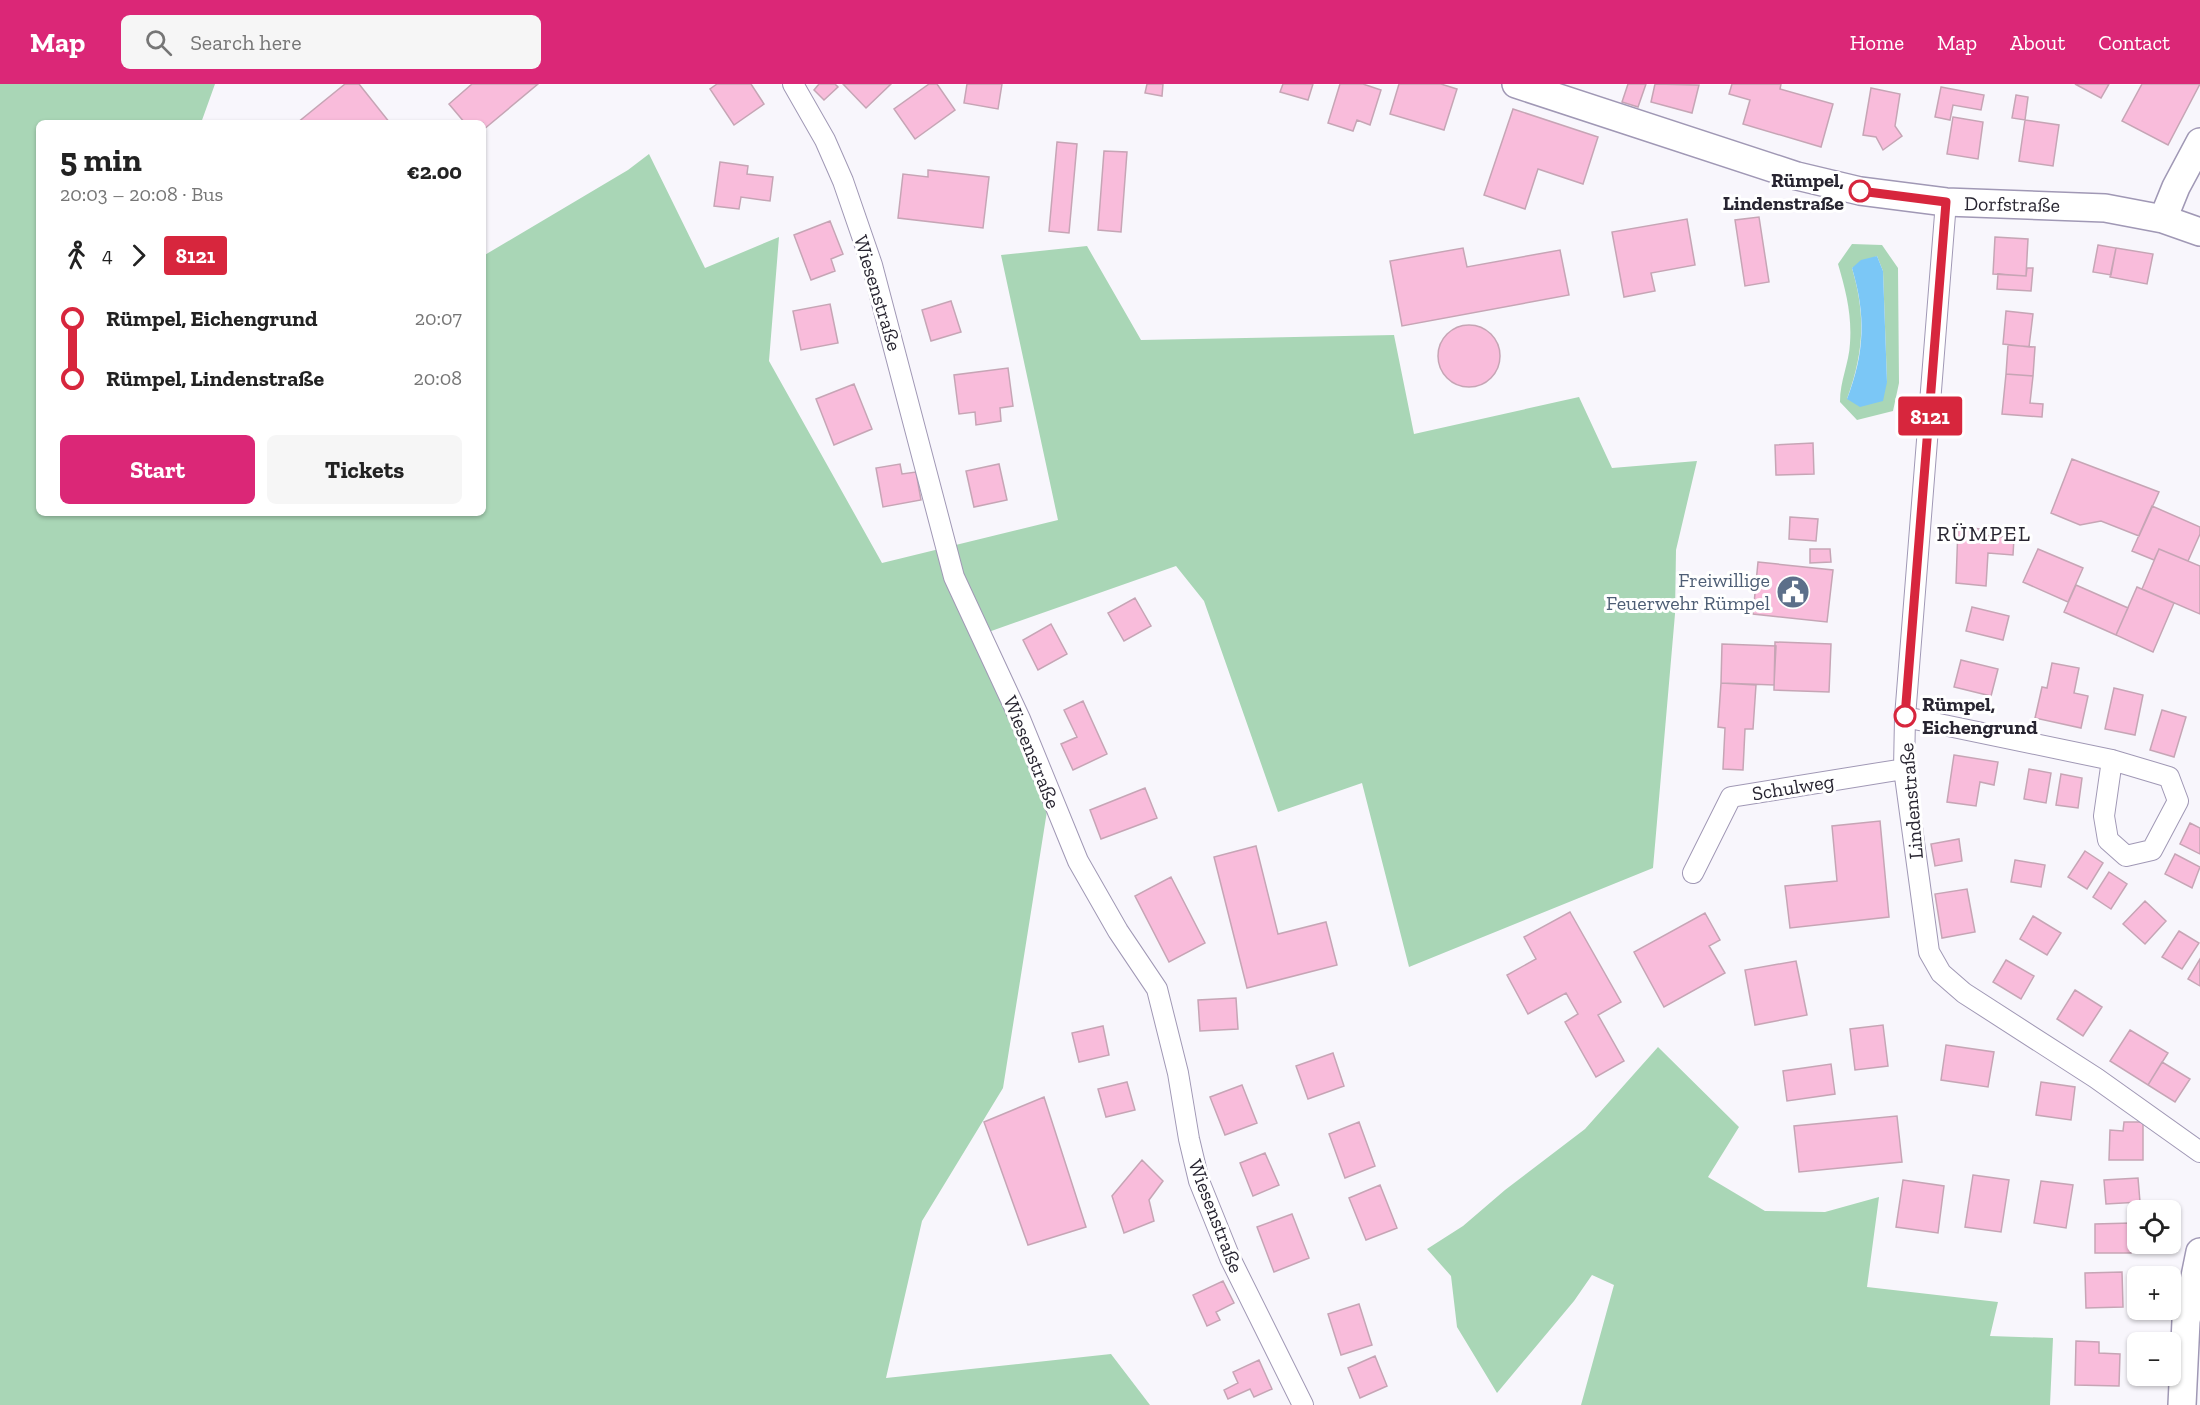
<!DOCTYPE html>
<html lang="en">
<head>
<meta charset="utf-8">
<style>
  :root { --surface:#fff; --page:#f6f6f6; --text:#222; --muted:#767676; --accent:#db2777 }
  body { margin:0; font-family:"Zilla Slab",serif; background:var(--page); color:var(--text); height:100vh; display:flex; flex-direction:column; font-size:22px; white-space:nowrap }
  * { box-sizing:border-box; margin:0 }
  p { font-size:20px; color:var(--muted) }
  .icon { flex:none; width:33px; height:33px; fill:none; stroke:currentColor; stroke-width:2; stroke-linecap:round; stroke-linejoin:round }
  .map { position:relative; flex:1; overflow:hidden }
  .details { position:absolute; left:36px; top:36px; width:450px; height:396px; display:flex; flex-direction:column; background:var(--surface); border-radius:9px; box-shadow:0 2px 4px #0004 }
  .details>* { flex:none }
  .badge { padding:0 12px; border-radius:4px; font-size:21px; line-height:39px }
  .fabs { position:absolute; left:2127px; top:1116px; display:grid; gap:12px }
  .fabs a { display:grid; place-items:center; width:54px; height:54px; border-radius:9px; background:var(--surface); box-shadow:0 2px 4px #0004; font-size:30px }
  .map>.badge { position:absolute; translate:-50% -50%; box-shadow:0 0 0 3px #fff }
  .legs { display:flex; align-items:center; gap:9px; height:66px; padding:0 24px; font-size:20px }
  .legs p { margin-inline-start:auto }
  .overview { display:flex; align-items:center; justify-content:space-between; height:102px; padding:0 24px }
  h1 { font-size:33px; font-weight:700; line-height:45px }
  .button { display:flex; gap:12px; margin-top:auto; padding:12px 24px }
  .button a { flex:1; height:69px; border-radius:9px; background:var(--accent); color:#fff; font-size:24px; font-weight:700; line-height:69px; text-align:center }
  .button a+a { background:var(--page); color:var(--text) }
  ul { padding:0 24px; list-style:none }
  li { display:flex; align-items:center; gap:21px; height:60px; font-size:22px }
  li i { display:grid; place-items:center; width:9px; height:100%; margin:0 8px; background:currentColor }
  li i::after { content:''; width:15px; height:15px; margin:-8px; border:4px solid; border-radius:50%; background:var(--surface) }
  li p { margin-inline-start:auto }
  li:first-child i { background:linear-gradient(#0000 50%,currentColor 0) }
  li:last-child i { background:linear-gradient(currentColor 50%,#0000 0) }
  header { display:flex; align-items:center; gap:36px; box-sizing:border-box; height:84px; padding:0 30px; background:var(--accent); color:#fff }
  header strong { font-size:28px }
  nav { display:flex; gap:33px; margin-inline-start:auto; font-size:21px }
  .search { width:420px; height:54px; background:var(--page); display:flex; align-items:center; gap:15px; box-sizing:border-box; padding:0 21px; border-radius:9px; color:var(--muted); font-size:22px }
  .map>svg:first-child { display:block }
</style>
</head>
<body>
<header>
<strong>Map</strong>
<div class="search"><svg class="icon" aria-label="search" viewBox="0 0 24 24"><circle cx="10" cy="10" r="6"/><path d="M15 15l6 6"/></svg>Search here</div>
<nav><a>Home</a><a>Map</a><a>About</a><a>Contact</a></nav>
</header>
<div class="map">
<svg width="2200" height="1321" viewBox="0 0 2200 1321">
  <rect width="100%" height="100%" fill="#f8f6fc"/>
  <path fill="#a9d6b6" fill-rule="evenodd" d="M0,0H215L201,39H39V429H483V172L628,86L649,70L705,184L779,153L769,277L882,479L1058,436L1001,171L1087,162L1141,256L1394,251L1414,350L1579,313L1612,384L1697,377L1676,466L1675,530L1653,784L1409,883L1362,699L1278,728L1204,517L1176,482L980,551L1047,727L1003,1004L922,1137L886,1294L1111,1270L1150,1321H0Z
    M1852,160L1882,161L1898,184L1899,299L1893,327L1857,336L1840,318C1840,296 1849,280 1850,259C1852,231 1846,207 1838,180ZM1877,172L1883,187L1887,298L1847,315C1864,268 1866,232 1852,184Z
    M1658,963L1739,1043L1708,1093L1765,1127L1825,1128L1879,1113L1867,1203L1998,1218L1990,1252L2053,1254L2050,1321H1581L1614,1201L1592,1191L1574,1217L1497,1309L1457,1243L1451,1192L1427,1165L1463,1142L1505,1106L1585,1045Z"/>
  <path fill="#7bc7f6" d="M1877,172L1883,187L1887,298L1883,317L1860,323L1847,315C1865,269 1866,231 1852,184L1861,176Z"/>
  <path fill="#f9bcdb" stroke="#c6a5b5" stroke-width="1.5" d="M345,0H359L390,39H297Z
    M472,0H538L483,46V39H465L449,20Z
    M717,0H751L764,20L734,41L710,5Z
    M819,0H835L838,3L824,16L814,6Z
    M843,0H891L866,24Z
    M929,0H937L955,26L915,55L894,25Z
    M967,0H1002L998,25L964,19Z
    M1147,0H1163L1162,12L1145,9Z
    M1283,0H1313L1308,16L1280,8Z
    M1340,0H1363L1381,6L1370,41L1357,36L1353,47L1328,39Z
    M1399,0H1441L1457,5L1444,46L1390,30Z
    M1628,0H1646L1638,23L1622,18Z
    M1655,0L1699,1L1692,29L1651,18Z
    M1732,0H1781L1780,5L1833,20L1821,63L1743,40L1750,16L1729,10Z
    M2075,0H2109L2101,14Z
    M2142,0H2200L2168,61L2122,37Z
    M1941,3L1984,11L1981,26L1953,21L1950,36L1935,33Z
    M1871,4L1900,10L1895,42L1902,52L1883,66L1876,53L1863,51Z
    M2016,11L2028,13L2025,36L2012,34Z
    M1513,25L1598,53L1583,100L1538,85L1525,125L1484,111Z
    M1953,33L1983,38L1978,75L1947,70Z
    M2025,36L2059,41L2053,82L2019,77Z
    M1057,58L1077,60L1069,149L1049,147Z
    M1104,67L1127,68L1121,148L1098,146Z
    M720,78L748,82L747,90L773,93L770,117L741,113L739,125L714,122Z
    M928,86L989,93L983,144L898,134L903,90L928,93Z
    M1759,133L1769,198L1745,202L1735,136Z
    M1687,135L1695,181L1651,189L1655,207L1624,213L1612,148Z
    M830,137L843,170L831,175L835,187L811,196L794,151Z
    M1995,153L2028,155L2026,192L1993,190Z
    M2098,161L2116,164L2111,191L2093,188Z
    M1463,164L1467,183L1560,166L1569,211L1402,242L1390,177Z
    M2116,164L2153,170L2147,200L2110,193Z
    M2027,184H2033L2031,207L1997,205L1998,190L2026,192Z
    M951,217L961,248L931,257L922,226Z
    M830,220L838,259L801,266L793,227Z
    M2006,227L2033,230L2029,263L2003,260Z
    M1438 272a31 31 0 1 1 62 0a31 31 0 1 1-62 0Z
    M2008,261L2035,263L2033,292L2006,290Z
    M1008,284L1013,322L1000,324L1001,337L976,341L975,328L959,330L954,291Z
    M2006,290L2033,292L2030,319L2043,320L2042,333L2002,330Z
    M854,300L872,345L834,361L816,315Z
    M1813,359L1814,390L1776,391L1775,361Z
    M2072,375L2159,408L2139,452L2101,437L2080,441L2051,429Z
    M900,380L902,390L916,388L921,416L883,423L876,384Z
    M999,380L1007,416L974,423L966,387Z
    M2152,422L2200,443V450L2188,477L2159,465L2154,476L2132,467Z
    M1790,433L1818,435L1816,457L1789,455Z
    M1958,443L1981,445V451L2014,454L2013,471L1988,469L1986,502L1956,499Z
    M1810,465H1830L1831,478L1810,479Z
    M2038,465L2083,484L2068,518L2023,498Z
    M2159,465L2200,482V530L2142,505Z
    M1758,478L1833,486L1827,538L1753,530Z
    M2076,501L2128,524L2116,551L2064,528Z
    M2137,503L2174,519L2153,568L2116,551Z
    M1135,514L1151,542L1124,557L1108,529Z
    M1972,523L2009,532L2003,556L1966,547Z
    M1051,540L1067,570L1038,586L1023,556Z
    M1775,558L1831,560L1829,608L1774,606Z
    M1722,560L1776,562L1774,601L1721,599Z
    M1961,576L1998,585L1991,612L1954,603Z
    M2052,579L2079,584L2074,609L2088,612L2081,644L2035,634L2042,603L2047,604Z
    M1721,599L1756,601L1753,645H1745L1743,686L1723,685L1725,644L1718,643Z
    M2114,604L2143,611L2135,651L2105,645Z
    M1083,617L1107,670L1073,686L1061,660L1077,653L1064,626Z
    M2162,626L2186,633L2174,673L2150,666Z
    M1954,671L1998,678L1994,701L1980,698L1976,722L1947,718Z
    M2029,685L2051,689L2046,719L2024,715Z
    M2061,690L2082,694L2078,724L2056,721Z
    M1145,704L1157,734L1101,755L1090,726Z
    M1880,737L1889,833L1790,844L1785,802L1837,797L1832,742Z
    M2190,739L2200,744V770L2180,760Z
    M1959,755L1962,777L1935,782L1931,760Z
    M1256,762L1278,850L1326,838L1337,881L1247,904L1214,773Z
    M2085,767L2103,779L2087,805L2068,793Z
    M2175,770L2200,783L2192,804L2165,790Z
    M2015,776L2045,781L2041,803L2011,798Z
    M2109,788L2127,800L2111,825L2093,813Z
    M1171,793L1205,859L1169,878L1135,812Z
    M1967,805L1975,848L1942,854L1935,810Z
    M2145,817L2166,837L2145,860L2123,840Z
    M1570,828L1621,918L1598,931L1624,977L1596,993L1565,938L1578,930L1566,909L1528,930L1507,891L1536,875L1524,853Z
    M1705,829L1720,856L1709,862L1725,889L1664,923L1634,868Z
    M2033,832L2061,849L2047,871L2020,855Z
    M2179,847L2199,859L2182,885L2162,873Z
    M2200,875V902L2188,895Z
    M2006,876L2034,892L2021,915L1993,898Z
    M1796,877L1807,931L1755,941L1745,886Z
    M2075,906L2102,923L2083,952L2057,935Z
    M1236,914L1238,945L1200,947L1198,916Z
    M1883,941L1888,982L1855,986L1850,945Z
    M1103,942L1109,971L1079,978L1072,949Z
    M2130,946L2168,969L2148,1001L2110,977Z
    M1946,961L1994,968L1988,1003L1941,996Z
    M1333,969L1344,1002L1308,1015L1296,982Z
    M2162,978L2190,995L2175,1018L2148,1001Z
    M1831,980L1835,1010L1787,1017L1783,987Z
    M1127,998L1135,1026L1106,1033L1098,1005Z
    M2041,998L2075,1003L2071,1036L2036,1031Z
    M1242,1001L1257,1039L1225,1051L1210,1013Z
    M1044,1013L1086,1143L1028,1161L984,1038Z
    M1897,1032L1902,1078L1799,1088L1794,1042Z
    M1359,1038L1375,1082L1345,1094L1329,1050Z
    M2124,1038H2143V1076H2109L2110,1046L2123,1047Z
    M1265,1069L1279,1101L1253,1112L1240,1079Z
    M1142,1076L1163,1097L1149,1116L1154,1137L1124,1149L1112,1112Z
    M1973,1091L2009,1096L2001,1148L1965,1143Z
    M2138,1094L2140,1118L2106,1120L2104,1096Z
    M1903,1096L1944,1102L1938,1149L1896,1143Z
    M2041,1097L2073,1101L2066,1144L2034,1139Z
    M1380,1101L1397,1144L1366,1156L1349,1114Z
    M1292,1130L1309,1174L1274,1188L1257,1143Z
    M2131,1139V1169H2095V1140Z
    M2122,1188L2123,1223L2086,1224L2085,1189Z
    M1223,1197L1234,1219L1216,1228L1220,1236L1207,1242L1193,1211Z
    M1359,1220L1372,1261L1341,1271L1328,1230Z
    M2076,1257L2099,1258V1269L2120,1270L2119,1302L2075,1301Z
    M1375,1272L1387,1302L1360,1314L1348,1284Z
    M1259,1276L1272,1305L1254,1313L1250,1305L1228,1315L1224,1306L1238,1299L1233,1288Z"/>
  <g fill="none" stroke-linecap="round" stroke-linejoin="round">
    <defs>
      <path id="street" d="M793,0L825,56L843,97L872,181L954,493L1020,635L1078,777L1118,847L1157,905L1178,989L1189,1055L1199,1097L1230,1174L1303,1321
        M1946,118L1905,633L1904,685L1929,868L1941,889L1964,909L2096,994L2200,1068
        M1905,633L2112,676L2169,693L2178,717L2152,766L2126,772L2108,756L2104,732L2112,676
        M1693,789L1731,713L1904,685"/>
      <path id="secondary" d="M1516,0L1797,92L1860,107L1946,118L2105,124L2163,135L2200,148
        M2163,135L2176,103L2200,58
        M2182,1321L2186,1237L2200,1168"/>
    </defs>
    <use href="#street" stroke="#a098b5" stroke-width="22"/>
    <use href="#secondary" stroke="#a098b5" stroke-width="30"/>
    <use href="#street" stroke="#fff" stroke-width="20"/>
    <use href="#secondary" stroke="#fff" stroke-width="27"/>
  </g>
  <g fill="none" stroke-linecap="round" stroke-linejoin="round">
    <defs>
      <path id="line-1" d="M1860,107L1946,118L1905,632"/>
    </defs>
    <use href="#line-1" stroke="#fff" stroke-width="14"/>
    <use href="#line-1" stroke="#d7263d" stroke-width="9"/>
  </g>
  <defs>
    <symbol id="civic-disc" viewBox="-11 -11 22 22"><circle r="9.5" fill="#5c6f8a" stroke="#fff"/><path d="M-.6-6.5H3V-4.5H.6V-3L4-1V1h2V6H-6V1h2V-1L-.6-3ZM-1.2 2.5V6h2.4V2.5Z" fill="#fff"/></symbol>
  </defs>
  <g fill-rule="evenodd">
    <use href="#civic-disc" x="1774" y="489" width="38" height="38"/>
  </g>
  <g fill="#fff" stroke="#d7263d" stroke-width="3">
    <circle cx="1860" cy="107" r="10"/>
    <circle cx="1905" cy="632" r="10"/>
  </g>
  <g text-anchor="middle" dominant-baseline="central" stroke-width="6" stroke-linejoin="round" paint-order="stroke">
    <g font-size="20" font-weight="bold" fill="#282531" stroke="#fff" text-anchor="end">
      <text x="1844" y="96">Rümpel,<tspan x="1844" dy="23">Lindenstraße</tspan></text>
      <text x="1922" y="620" text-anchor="start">Rümpel,<tspan x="1922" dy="23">Eichengrund</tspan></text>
    </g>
    <g font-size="20" fill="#282531" stroke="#fff">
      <text transform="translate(2012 120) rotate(1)">Dorfstraße</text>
      <text transform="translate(878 209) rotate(73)">Wiesenstraße</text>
      <text transform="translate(1032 668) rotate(68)">Wiesenstraße</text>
      <text transform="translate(1793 703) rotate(-9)">Schulweg</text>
      <text transform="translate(1911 717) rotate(-95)">Lindenstraße</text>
      <text transform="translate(1216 1132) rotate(69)">Wiesenstraße</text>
    </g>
    <g font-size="20" fill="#4e5e75" stroke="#fff" text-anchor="end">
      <text x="1770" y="496">Freiwillige<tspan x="1770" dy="23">Feuerwehr Rümpel</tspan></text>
    </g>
    <g font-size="22" letter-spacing="1.5" fill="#282531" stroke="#fff">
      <text x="1984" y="449">RÜMPEL</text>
    </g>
  </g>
</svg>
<div class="fabs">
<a><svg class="icon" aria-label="locate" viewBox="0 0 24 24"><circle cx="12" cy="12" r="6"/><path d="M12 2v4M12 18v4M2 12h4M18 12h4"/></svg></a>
<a>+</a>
<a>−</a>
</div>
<b class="badge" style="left:1930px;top:332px;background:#d7263d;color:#fff">8121</b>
<section class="details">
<div class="overview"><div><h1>5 min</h1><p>20:03 – 20:08 · Bus</p></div><b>€2.00</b></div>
<div class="legs"><svg class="icon" aria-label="walk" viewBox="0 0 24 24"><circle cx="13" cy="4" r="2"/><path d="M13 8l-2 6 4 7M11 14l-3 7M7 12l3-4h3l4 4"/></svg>4<svg class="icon" aria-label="forward" viewBox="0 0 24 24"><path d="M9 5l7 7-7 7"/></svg><b class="badge" style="background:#d7263d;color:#fff">8121</b></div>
<ul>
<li><i style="color:#d7263d"></i><b>Rümpel, Eichengrund</b><p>20:07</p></li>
<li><i style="color:#d7263d"></i><b>Rümpel, Lindenstraße</b><p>20:08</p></li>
</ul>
<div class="button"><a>Start</a><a>Tickets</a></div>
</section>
</div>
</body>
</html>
